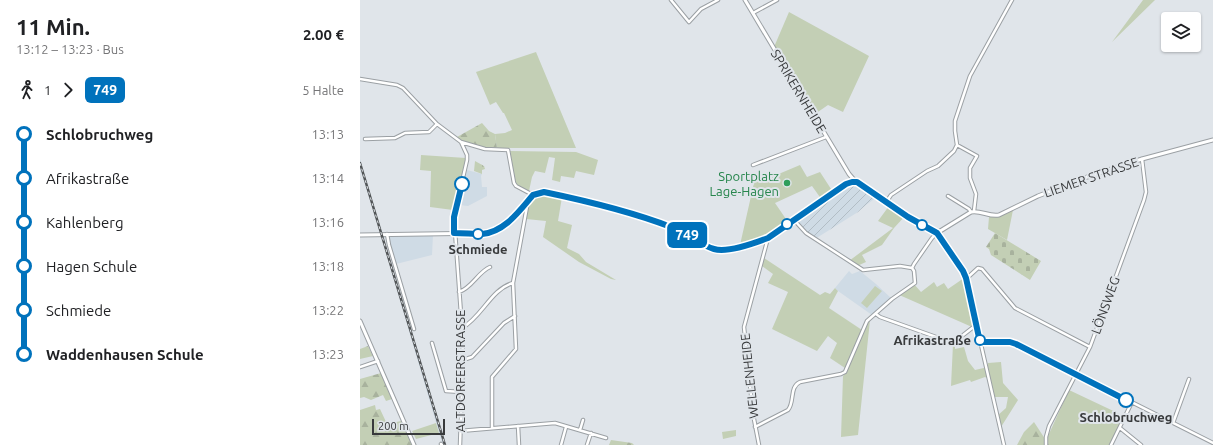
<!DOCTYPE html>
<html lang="de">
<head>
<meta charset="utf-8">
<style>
  :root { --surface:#fff; --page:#f6f6f6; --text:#202124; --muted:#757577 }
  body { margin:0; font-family:Ubuntu,sans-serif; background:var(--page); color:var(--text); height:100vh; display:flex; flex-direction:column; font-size:15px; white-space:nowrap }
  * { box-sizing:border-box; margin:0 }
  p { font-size:13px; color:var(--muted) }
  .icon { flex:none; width:22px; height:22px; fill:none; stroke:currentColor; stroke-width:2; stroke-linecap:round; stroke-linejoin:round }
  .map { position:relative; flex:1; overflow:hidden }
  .side { display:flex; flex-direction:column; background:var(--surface); width:360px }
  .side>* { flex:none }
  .badge { padding:0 8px; border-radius:6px; font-size:14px; line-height:26px }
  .controls { position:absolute; left:801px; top:12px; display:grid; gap:8px }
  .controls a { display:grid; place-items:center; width:40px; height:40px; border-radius:4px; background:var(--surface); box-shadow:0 1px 3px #0004; font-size:20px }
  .scale { position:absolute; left:12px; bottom:10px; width:73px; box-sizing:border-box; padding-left:4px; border:2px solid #383a3c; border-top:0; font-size:11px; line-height:14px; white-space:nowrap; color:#383a3c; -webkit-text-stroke:3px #e0e5ea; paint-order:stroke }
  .map>.badge { position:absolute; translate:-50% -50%; box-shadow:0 0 0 2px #fff }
  .legs { display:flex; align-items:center; gap:6px; height:44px; padding:0 16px; font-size:13px }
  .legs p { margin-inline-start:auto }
  .overview { display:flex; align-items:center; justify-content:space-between; height:68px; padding:0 16px }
  h1 { font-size:22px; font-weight:700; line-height:30px }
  ul { padding:0 16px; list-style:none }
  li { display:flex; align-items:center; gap:14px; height:44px; font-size:15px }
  li i { display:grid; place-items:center; width:6px; height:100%; margin:0 5px; background:currentColor }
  li i::after { content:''; width:10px; height:10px; margin:-5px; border:3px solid; border-radius:50%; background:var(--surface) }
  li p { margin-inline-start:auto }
  li:first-child i { background:linear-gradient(#0000 50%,currentColor 0) }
  li:last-child i { background:linear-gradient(currentColor 50%,#0000 0) }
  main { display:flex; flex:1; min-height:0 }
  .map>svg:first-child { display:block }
</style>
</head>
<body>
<main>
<section class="side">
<div class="overview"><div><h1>11 Min.</h1><p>13:12 – 13:23 · Bus</p></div><b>2.00 €</b></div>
<div class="legs"><svg class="icon" aria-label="walk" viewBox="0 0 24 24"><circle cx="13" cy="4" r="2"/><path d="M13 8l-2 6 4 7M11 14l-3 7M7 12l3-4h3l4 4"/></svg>1<svg class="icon" aria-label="forward" viewBox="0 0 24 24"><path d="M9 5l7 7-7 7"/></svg><b class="badge" style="background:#0072bc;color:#fff">749</b><p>5 Halte</p></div>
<ul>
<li><i style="color:#0072bc"></i><b>Schlobruchweg</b><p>13:13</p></li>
<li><i style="color:#0072bc"></i><span>Afrikastraße</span><p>13:14</p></li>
<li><i style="color:#0072bc"></i><span>Kahlenberg</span><p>13:16</p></li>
<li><i style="color:#0072bc"></i><span>Hagen Schule</span><p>13:18</p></li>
<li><i style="color:#0072bc"></i><span>Schmiede</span><p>13:22</p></li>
<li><i style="color:#0072bc"></i><b>Waddenhausen Schule</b><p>13:23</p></li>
</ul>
</section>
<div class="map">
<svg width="853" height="445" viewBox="0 0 853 445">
  <defs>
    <pattern id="industrial-furrows" width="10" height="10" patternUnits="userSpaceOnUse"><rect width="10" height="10" fill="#cfdbe5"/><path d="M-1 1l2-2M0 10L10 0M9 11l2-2" fill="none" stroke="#b2bdc5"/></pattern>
    <pattern id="forest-firs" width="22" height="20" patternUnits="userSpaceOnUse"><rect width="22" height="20" fill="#c3cfb5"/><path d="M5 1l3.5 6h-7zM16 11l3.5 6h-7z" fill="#a8b29d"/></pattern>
    <pattern id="cemetery-stones" width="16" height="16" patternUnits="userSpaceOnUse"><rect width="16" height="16" fill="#c3cfb5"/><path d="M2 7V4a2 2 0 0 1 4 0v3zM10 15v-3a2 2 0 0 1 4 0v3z" fill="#a8b29d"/></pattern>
    <pattern id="park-tufts" width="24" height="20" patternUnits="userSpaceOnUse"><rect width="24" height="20" fill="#c3cfb5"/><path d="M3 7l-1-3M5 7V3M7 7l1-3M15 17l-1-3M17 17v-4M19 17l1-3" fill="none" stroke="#a8b29d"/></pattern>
  </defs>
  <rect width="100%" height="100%" fill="#e0e5ea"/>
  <path fill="#cfdbe5" d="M0,159L22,233H20L0,168Z
    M107,170L122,174L121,176L122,187H127V196L108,206L99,205Z
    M21,235H24L25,238L24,239L86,445H83L79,433Z
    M28,235H73L72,255L36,264Z
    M489,271L492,274L500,271L516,284L531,298L512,315L478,291L475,288Z"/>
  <path fill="url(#industrial-furrows)" d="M493,183L517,197L506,205L498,212L455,239L447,233L437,221Z"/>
  <path fill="#c3cfb5" d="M429,12L509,56L483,112L468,105L455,114L449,102L414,47Z
    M176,52L216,148H137L135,134L145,133L152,130L144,113H143L136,102L130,105L116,72Z
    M150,151L216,152L238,160L234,175L216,171L214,178L201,176L200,182L192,180L195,158L189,157L185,173L175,171L172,177L169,191L157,185L155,183Z
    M61,155L106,158L93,210L70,207L71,171L60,170Z
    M440,165L447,177L460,172L473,192L462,200L452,186L415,203L428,222C411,233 400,240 380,245L396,174L402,181Z
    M184,193L202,197L198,221L212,225L207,248L219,254L226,262L256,280L251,279L219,262L183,237L186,221L166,219L170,201L173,196Z
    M529,206L545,216L534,228L522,245L502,255L506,262L497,266L489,261L533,228L518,221Z
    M653,210L647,240L628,229L629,217L636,216Z
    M404,258L460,295L465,292L470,294L475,288L478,291L469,308L502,330L485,368L470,358L477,343L468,336L457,351L412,329L428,292L408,283L413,274L402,266Z
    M604,278L614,325L612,327L537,294L553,283L561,292L574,282L577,287L584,283L588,289Z
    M515,286L522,291L507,308L501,303Z
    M510,320L498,435L481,437L483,376L486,373L507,322Z
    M595,342V349L604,347L608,361L615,370L628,367V363L641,362L643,383L658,400L641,427L637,416L646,408L648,397H633L629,379L625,377L611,382L610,380L591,386L593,344Z
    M709,390L764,416L750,445H689L687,443L688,436Z
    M76,423L79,433L56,439L52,431Z
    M376,430V436L363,439L362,432Z"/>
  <path fill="url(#forest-firs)" d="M783,0H795L752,42Z
    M122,123L129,131L135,134L137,148H126L100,140L97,137Z
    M8,346L13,356L0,359V349Z
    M21,373L32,399L26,401L23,395L11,400L4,397L0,398V379Z
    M15,405L16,410L20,409L27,424L41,421L52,445H0V410Z
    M674,422L689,445H657L664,432Z
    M251,440L272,443L274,445H249Z"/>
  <path fill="url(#cemetery-stones)" d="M635,233L681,261L670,280L631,255L629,249L626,247Z"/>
  <path fill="url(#park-tufts)" d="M115,161L124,166L125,169L122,170V174L114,171Z"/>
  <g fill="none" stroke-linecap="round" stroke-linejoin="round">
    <defs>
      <path id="minor" d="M311,0L329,22L341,9L358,0
        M393,13L417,0
        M0,79L37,85L43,88L77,124L101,142L107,155V160L94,217L102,328L103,360L100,445
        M5,139L35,138L45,133L69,132L77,124
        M101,142L125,149L148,150L154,183L156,186L173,195
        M597,145L617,156L610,168V178L616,194L614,211
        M393,165L466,137
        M588,196L609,209L611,212
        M527,201L531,195L567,171L578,166L594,151L597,145L595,131V121L610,76L652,0
        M434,220L446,233L503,270L540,266L552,268
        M27,234L29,245L54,329
        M96,249L114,250
        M606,279L618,268L622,269L655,308L730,347
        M99,292C112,288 118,272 130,267
        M516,314L520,317L593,343L616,325
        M102,328C122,317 131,289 153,283
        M620,342H650L656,344L853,443
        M72,343L86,391L102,392
        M103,360L112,357L144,323L155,316
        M0,367L18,361
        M813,423L829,379
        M158,426L159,445
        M395,427L428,410C435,402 429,387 440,382L481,374L485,372L507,321L532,299L555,283L554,271L552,268L554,264L572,238L577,233L603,271L606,279L644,445
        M132,428V377L156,349L153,283L168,201
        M760,428L781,445
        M220,430L223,420
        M100,431L195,423L246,438
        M81,444L82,445
        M201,445L206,427
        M227,445L231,433
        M399,445L393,414L384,327L408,238
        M686,445V437L689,426L730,347L784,200L786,192L782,159
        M751,445L772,402"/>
      <path id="major" d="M385,0L440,92L448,103L456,119L489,174L495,181L516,194L548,217L577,233L611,212C621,210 629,217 639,215L678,196L727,177L782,159L853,140
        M0,235L129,233C148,226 160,210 173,195L184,192C227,201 270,211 311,227C324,233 341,245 354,249C367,253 395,243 408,238L486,184L495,181
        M0,321L54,445"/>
    </defs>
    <use href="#minor" stroke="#9ba0a4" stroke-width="4.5"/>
    <use href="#major" stroke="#9ba0a4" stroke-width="5"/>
    <use href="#minor" stroke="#fff" stroke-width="2.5"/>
    <use href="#major" stroke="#fff" stroke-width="3"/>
    <defs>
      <path id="rail" d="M0,163L85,445"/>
    </defs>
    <use href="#rail" stroke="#515456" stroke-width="2.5"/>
    <use href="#rail" stroke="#e0e5ea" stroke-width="1" stroke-dasharray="3" stroke-linecap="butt"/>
  </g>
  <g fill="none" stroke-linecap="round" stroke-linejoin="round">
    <defs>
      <path id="line-1" d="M102,184L94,217V233C104,233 113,234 122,234C145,232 160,210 173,195L184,192C227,201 270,211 311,227C325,233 340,245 354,249C367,253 395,243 408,238L486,184L492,182H497L548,217L577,233L603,271L606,278L620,342H650L656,344L766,400"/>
    </defs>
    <use href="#line-1" stroke="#fff" stroke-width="9"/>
    <use href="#line-1" stroke="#0072bc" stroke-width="6"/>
  </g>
  <circle fill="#2e9e5b" stroke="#e0e5ea" stroke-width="1.5" cx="427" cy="183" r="4"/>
  <g fill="#fff" stroke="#0072bc" stroke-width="2">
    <circle cx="102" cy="184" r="7"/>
    <circle cx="427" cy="224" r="5"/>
    <circle cx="562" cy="225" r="5"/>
    <circle cx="118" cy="234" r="5"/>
    <circle cx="620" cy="340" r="5"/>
    <circle cx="766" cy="400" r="7"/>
  </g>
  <g text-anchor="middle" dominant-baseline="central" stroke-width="4" stroke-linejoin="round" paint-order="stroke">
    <g font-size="13" fill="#383a3c" stroke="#e0e5ea">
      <text transform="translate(439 91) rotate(59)">SPRIKERNHEIDE</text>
      <text transform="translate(731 177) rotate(-19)">LIEMER STRASSE</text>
      <text transform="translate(745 305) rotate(-70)">LÖNSWEG</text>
      <text transform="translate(100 371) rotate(-90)">ALTDORFERSTRASSE</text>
      <text transform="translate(389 376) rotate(-96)">WELLENHEIDE</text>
    </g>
    <g font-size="13" fill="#27864d" stroke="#e0e5ea" text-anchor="end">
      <text x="419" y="176">Sportplatz<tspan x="419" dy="15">Lage-Hagen</tspan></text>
    </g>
    <g font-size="13" font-weight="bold" fill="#383a3c" stroke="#e0e5ea">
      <text x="118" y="249">Schmiede</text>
      <text x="611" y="340" text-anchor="end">Afrikastraße</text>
      <text x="766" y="417">Schlobruchweg</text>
    </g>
  </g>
</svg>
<div class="controls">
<a><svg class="icon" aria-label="layers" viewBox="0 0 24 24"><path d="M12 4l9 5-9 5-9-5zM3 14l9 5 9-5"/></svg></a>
</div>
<div class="scale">200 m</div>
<b class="badge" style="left:327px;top:235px;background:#0072bc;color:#fff">749</b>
</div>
</main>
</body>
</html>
